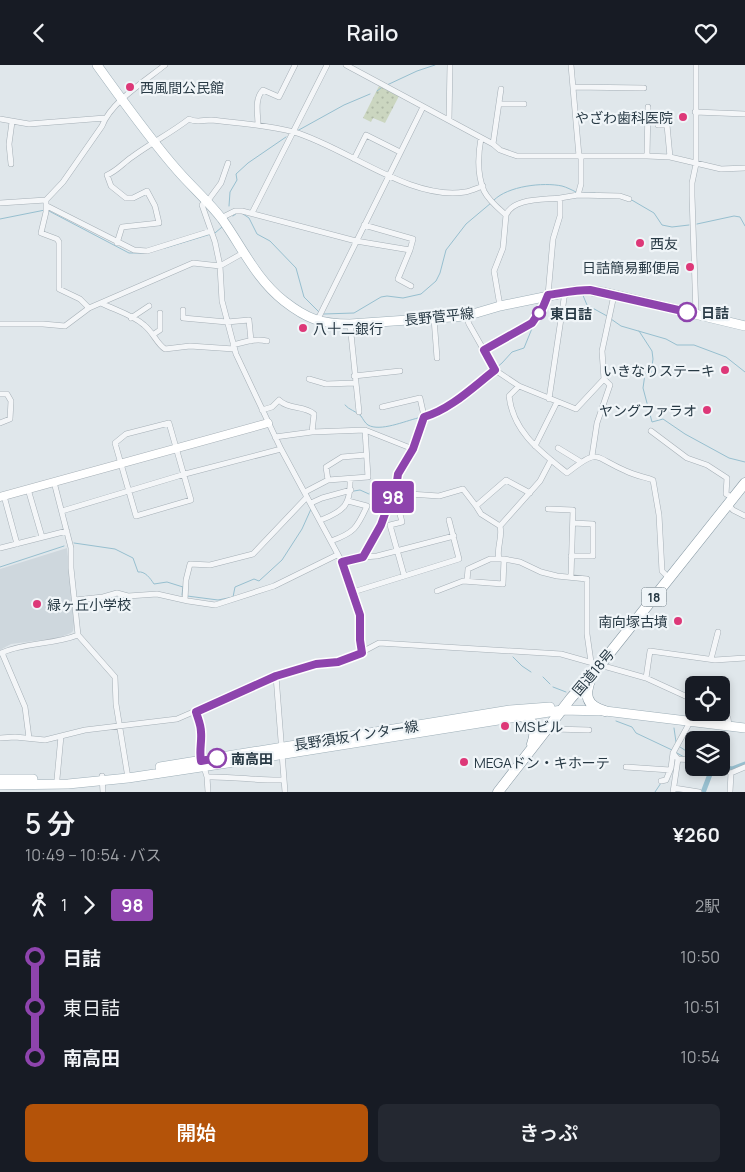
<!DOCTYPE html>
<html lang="ja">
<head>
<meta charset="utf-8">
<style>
  :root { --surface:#171b24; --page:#242831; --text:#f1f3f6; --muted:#9ea1a6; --accent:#b45309 }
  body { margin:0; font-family:Manrope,"Noto Sans JP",sans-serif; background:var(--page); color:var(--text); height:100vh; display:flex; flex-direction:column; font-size:19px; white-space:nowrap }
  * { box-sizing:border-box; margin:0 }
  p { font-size:16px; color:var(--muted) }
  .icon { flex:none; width:28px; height:28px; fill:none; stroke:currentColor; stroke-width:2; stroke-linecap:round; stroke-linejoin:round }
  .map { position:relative; height:727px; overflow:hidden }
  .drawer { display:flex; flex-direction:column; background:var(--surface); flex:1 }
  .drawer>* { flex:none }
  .badge { padding:0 10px; border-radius:4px; font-size:18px; line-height:32px }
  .tools { position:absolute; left:685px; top:611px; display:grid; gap:10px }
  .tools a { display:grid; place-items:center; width:45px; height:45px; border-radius:8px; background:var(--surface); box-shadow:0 2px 8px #0003; font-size:25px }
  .map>.badge { position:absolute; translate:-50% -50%; box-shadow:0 0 0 2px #fff }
  .legs { display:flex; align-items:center; gap:8px; height:55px; padding:0 25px; font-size:16px }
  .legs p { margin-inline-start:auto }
  .overview { display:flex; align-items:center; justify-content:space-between; height:85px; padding:0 25px }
  h1 { font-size:28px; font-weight:600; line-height:38px }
  .cta { display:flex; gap:10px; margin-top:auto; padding:10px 25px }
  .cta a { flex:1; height:58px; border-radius:8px; background:var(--accent); color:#fff; font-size:20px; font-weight:600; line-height:58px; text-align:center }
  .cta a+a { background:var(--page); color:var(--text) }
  ul { padding:0 25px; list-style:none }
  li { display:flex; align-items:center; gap:18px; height:50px; font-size:19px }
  li i { display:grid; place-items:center; width:8px; height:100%; margin:0 6px; background:currentColor }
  li i::after { content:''; width:12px; height:12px; margin:-6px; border:4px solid; border-radius:50%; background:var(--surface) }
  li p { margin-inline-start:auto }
  li:first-child i { background:linear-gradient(#0000 50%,currentColor 0) }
  li:last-child i { background:linear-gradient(currentColor 50%,#0000 0) }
  header { display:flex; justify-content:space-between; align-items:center; height:65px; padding:0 25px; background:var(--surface); font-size:22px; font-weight:600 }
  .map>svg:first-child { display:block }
</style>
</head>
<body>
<header><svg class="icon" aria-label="back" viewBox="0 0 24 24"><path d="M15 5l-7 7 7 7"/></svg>Railo<svg class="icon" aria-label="heart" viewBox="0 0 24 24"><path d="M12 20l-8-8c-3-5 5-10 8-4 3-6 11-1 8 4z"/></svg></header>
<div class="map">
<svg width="745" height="727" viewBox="0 0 745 727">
  <defs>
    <pattern id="grass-dots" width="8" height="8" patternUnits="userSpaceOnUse" patternTransform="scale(1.25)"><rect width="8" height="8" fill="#cbd6c0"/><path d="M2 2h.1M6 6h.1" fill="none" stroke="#aeb8a6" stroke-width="1.8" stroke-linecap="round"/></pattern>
  </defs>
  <rect width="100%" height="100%" fill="#e0e7eb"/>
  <path fill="#ced7dd" d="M67,483L75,554L73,566L71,568L58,573L11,579L0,585V504Z"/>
  <path fill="url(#grass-dots)" d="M379,21L399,31L385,58L373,53L371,57L363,53Z"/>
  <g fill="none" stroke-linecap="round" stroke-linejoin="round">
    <path stroke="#97bfcf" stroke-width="1" d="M387,20L417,6L435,0
      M377,26L381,23
      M297,66L344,40L370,29
      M584,128H595
      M630,134L654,148L662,160L672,162L689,160
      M494,135C508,121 543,117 562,121C566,122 572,125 576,127
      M229,141L230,127L237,115L236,109L248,98L286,72
      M49,146L129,188H144
      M243,149L249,153L257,169L270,176L296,203L304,232L320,248
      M233,151L237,148
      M0,154L45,145
      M697,159L734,151L740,152L745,161
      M215,168L222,162
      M165,183L211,169
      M582,228L587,240L607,251
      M324,249L354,248L381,232L387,231L403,233L421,229L436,216L440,208L446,185L466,159L491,138
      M541,249L547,239
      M611,254L621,261L666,274L677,280H694L726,292L745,307
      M639,266L652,286L653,294L651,309H645L643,323L652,357L663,354L685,369L729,393L745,397
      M496,303L502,298L512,287L524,283L533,261
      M449,336L461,329L481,313
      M345,340C349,345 356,346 361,351C363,354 365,358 368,360C380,367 405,356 418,353
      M354,426L360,425L369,429
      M370,428L378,429L389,428
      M74,478L115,484L133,493L138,507C145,506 150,513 154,519L167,517L183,522L182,530
      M0,502L64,481
      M187,531L218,535L233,532L235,522L254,514L259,516L282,495L302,464L311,444
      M513,592L522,601L531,607
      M543,612L550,619
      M553,622L566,627
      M616,656L632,662L636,668L672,685
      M674,663L676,677
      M680,682L694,691
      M677,688L684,692
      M674,702L675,694
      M655,727L661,718"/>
    <path stroke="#97bfcf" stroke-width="5" d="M721,702L732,704L745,699
      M704,725L712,704"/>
    <defs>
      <path id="street" d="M346,0L493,79L500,85L517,91H647L670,92L721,104L745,103
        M571,0L579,91
        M573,22L644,23
        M499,39H524
        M695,47L745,49
        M0,54L29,59L105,53
        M449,55L450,0
        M258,60C258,49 254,34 263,25L279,32L295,0
        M658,60H667L670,92
        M481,73C478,90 477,110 484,126C489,136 498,143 506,150L503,183L494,206L500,241
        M493,79L501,24
        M647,91L648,42
        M354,94L366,70L400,87
        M11,99L9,79L12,57
        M578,130L620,131L629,134
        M206,136L202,140L215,177L220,201L222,236L236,289L281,384L342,497L360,550V575L362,588
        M207,137L221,118L228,98
        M0,138L46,135
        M47,141L134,185L147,186L211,166
        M252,148L327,0
        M506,150C513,133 543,135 560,133
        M221,153L235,146H242L356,176L410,185L413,174L364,160
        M117,178L122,162L159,158L155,141L147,126L133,133H126L111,121L107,110C117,106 123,98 132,92C151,78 171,68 189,54C196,58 203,55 211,55C239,58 267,60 294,67C346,82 410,136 465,127C471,126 477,123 483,121
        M410,185L398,214L411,221
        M101,238C115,245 133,250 144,260C153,267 157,279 165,284L190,281L234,284
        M89,243L80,234L59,224V177L57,174L41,168L46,147V135L63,117L102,61C111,37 145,16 165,0
        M183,245V253L227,257L249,255L251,276
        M696,249L692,131V118L696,99V0
        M466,251L469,259L495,305L519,321L576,344L604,314
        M131,253L149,241
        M434,253L437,293
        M317,256L423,42
        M0,259H43L65,261L89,243L193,198L220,201L243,188
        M350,259L359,347
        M154,269L160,265V248
        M233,280C244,277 255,273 267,276
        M484,285L532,259L543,241L548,230L553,174L560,151V133L578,130L581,119V91
        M354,311L400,306
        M309,314L326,319L355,318
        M519,321L509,331C513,367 541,387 567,408C600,382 593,392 626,406C634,410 644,412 653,415L659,450L662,506L669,513
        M0,329H7L11,336L10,354L0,358
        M549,334L565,227
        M382,342L420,333L424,351
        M262,345L272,342L279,335C288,345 304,340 314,349L312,367
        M169,358L191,435L136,451L115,378L126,369Z
        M651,366L687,393L707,400L727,413L726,429L728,430
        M275,372L312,367L365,365
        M535,381L557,337
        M558,383L581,397
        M592,391L597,358L610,320L604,314L602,286L614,230
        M328,415L326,402L342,392L366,390
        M54,417L71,483V503L78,570L115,612L116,639L128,713
        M28,424L42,472
        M305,427L328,415L368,412L365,365L413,384
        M395,428L439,431L463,424L476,441L481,449L500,461C503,473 496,483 499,494
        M4,431L17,479
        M311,438L322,433L351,425
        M728,439L733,445L745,451
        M476,441L506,415L530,428
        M548,444L573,445L571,512
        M62,446L185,409L281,384
        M321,455C344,446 351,440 350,414
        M500,461L540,416L551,395
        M331,476C354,468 357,463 367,441L348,436
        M0,483L67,466
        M571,491H593V459L573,458
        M363,492L381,460L390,435L395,430
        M342,497L363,492L377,491L454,471
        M404,510L390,460L402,457L395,430L398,409L413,384L424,351C451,344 473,322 495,305
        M467,516L468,504L490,494H504L520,497L541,507L557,511L587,514V569L591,597
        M437,526L463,516L503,519L504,494
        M353,527L459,494L449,455
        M75,535L103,532L117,528L128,531L157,529L188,536L215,540L274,521L337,490
        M185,535L186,515L190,499L210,500L253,489L307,432
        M1,588C25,577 53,580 78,570
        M2,588L25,642L29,673
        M711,594L718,567
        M276,611L285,727
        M646,613L650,586L715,595L745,593
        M196,647C197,651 200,655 201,659C203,669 199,683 201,696
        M719,648L728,653L729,661
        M554,664L589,665
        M0,673L15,672L45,675L85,665L177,654L276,611L316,599L338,597L349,594L379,578L561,589L646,613L694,635
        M673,688L678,694L673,727
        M678,694L694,695
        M204,702L207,712L208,727
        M626,702L670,705
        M713,702L731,708L745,702
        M102,711L103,727
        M207,712C233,711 258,716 284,715
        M57,714L61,671
        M661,716L666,715L671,703L673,688L690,657
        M674,723L699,727
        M730,727L731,708"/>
      <path id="secondary" d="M0,432L268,358"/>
      <path id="primary" d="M97,0C123,36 149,73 178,106C192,122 209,137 222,154C242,182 256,214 284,236C307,254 321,259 350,259L466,251L500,241L578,225L603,227L745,261
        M160,702L510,645L550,642
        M0,714H33
        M0,720L68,719L128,713L234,697L562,645L605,646L745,663"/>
      <path id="highway" d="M591,613C584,630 586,641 605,646
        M519,651C535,653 537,666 532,679
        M498,727L571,633L597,604L745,418"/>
    </defs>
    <use href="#street" stroke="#a5afb6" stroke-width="6"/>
    <use href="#secondary" stroke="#a5afb6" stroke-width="9"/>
    <use href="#primary" stroke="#9eafb8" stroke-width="10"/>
    <use href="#highway" stroke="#8698a3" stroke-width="11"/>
    <use href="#street" stroke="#f4f6f8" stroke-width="5"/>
    <use href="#secondary" stroke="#fff" stroke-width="8"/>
    <use href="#primary" stroke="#fff" stroke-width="9"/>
    <use href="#highway" stroke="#fff" stroke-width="10"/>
  </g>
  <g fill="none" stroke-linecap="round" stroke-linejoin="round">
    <defs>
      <path id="line-1" d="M217,693L201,696C199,685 202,677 201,667C201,660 198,654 196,647L276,611L316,599L338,597L362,588L360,575V550L342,497L363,492L381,460L390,435L395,430L398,409L413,384L424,352C451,344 473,322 495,305L484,285L532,258L543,242L548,230C562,228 576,225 590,225L687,247"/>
    </defs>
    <use href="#line-1" stroke="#fff" stroke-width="11"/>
    <use href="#line-1" stroke="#8e44ad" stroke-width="8"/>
  </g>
  <g fill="#dd3878" stroke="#f0f5f8" stroke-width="2">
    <circle cx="130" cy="22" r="5"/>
    <circle cx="683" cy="52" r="5"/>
    <circle cx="640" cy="178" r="5"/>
    <circle cx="690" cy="202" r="5"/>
    <circle cx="303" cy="263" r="5"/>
    <circle cx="725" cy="305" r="5"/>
    <circle cx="707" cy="345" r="5"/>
    <circle cx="37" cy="539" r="5"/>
    <circle cx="678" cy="556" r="5"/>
    <circle cx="505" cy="661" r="5"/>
    <circle cx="464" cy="697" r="5"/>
  </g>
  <g fill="#fff" stroke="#8e44ad" stroke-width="2.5">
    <circle cx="687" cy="247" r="9"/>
    <circle cx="539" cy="248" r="6"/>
    <circle cx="217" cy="693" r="9"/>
  </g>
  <g text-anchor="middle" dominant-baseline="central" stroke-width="4.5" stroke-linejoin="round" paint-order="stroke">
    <rect fill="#f0f5f8" stroke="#63717a" stroke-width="1" x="641.5" y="522.5" width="25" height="19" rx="4"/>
    <g font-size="12" font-weight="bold" fill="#273944">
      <text x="654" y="532">18</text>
    </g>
    <g font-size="14" fill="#273944" stroke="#f0f5f8" text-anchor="start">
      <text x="140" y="22">西風間公民館</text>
      <text x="673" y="52" text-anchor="end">やざわ歯科医院</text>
      <text x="650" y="178">西友</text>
      <text x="680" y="202" text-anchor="end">日詰簡易郵便局</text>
      <text x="313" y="263">八十二銀行</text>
      <text x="715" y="305" text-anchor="end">いきなりステーキ</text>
      <text x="697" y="345" text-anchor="end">ヤングファラオ</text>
      <text x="47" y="539">緑ヶ丘小学校</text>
      <text x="668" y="556" text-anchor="end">南向塚古墳</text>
      <text x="515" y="661">MSビル</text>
      <text x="474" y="697">MEGAドン・キホーテ</text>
    </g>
    <g font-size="14" font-weight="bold" fill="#273944" stroke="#f0f5f8" text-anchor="start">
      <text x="701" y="247">日詰</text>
      <text x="550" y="248">東日詰</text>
      <text x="231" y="693">南高田</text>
    </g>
    <g font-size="14" fill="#273944" stroke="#f0f5f8">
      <text transform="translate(439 251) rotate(-6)">長野菅平線</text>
      <text transform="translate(593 607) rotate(-50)">国道18号</text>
      <text transform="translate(356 670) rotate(-9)">長野須坂インター線</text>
    </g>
  </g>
</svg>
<div class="tools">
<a><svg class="icon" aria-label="locate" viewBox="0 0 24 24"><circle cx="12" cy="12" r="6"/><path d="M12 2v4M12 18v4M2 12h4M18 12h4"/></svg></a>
<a><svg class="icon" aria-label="layers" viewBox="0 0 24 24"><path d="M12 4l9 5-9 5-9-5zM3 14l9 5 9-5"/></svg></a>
</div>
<b class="badge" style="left:393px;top:432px;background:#8e44ad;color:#fff">98</b>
</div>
<section class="drawer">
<div class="overview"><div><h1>5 分</h1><p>10:49 – 10:54 · バス</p></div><b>¥260</b></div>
<div class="legs"><svg class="icon" aria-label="walk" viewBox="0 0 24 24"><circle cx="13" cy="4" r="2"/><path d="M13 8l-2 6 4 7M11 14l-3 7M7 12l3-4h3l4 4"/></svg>1<svg class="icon" aria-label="forward" viewBox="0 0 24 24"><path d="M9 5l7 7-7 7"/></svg><b class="badge" style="background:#8e44ad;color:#fff">98</b><p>2駅</p></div>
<ul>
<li><i style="color:#8e44ad"></i><b>日詰</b><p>10:50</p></li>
<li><i style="color:#8e44ad"></i><span>東日詰</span><p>10:51</p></li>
<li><i style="color:#8e44ad"></i><b>南高田</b><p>10:54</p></li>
</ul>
<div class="cta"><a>開始</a><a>きっぷ</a></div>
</section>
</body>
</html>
